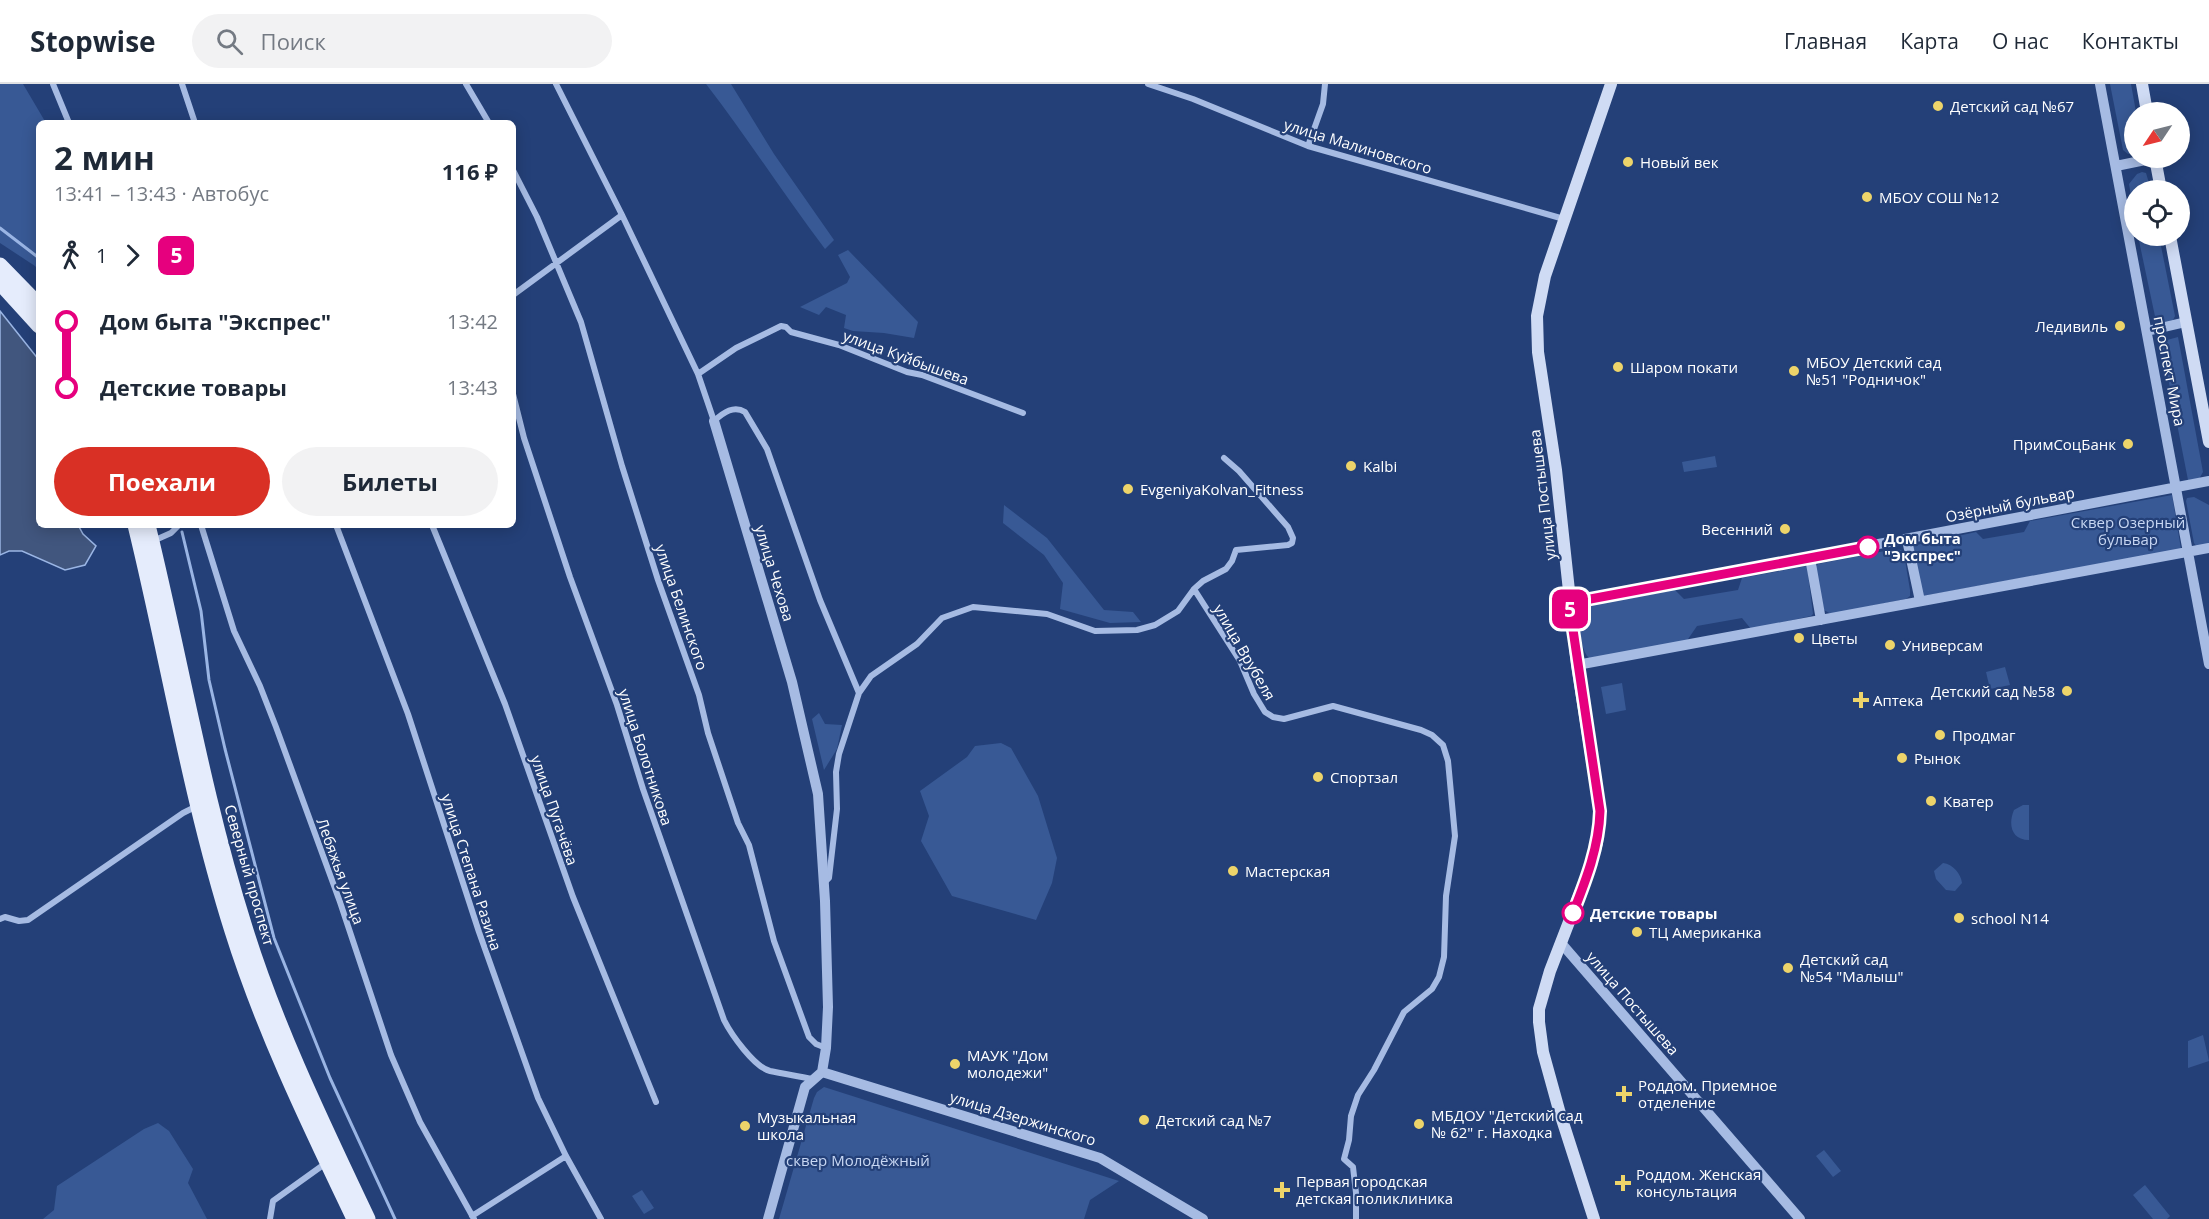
<!DOCTYPE html>
<html lang="ru">
<head>
<meta charset="utf-8">
<style>
  :root { --surface:#fff; --page:#f2f2f3; --text:#1f2937; --muted:#747a83; --line:#e0e1e3; --accent:#d93025 }
  body { margin:0; font-family:"Open Sans",sans-serif; background:var(--page); color:var(--text); height:100vh; display:flex; flex-direction:column; font-size:22px; white-space:nowrap }
  * { box-sizing:border-box; margin:0 }
  p { font-size:20px; color:var(--muted) }
  .icon { flex:none; width:33px; height:33px; fill:none; stroke:currentColor; stroke-width:2; stroke-linecap:round; stroke-linejoin:round }
  .map { position:relative; flex:1; overflow:hidden }
  .panel { position:absolute; left:36px; top:36px; width:480px; height:408px; display:flex; flex-direction:column; background:var(--surface); border-radius:9px; box-shadow:0 3px 15px #0003 }
  .panel>* { flex:none }
  .badge { padding:0 12px; border-radius:9px; font-size:21px; line-height:39px }
  .needle { width:39px; rotate:235deg }
  .buttons { position:absolute; left:2124px; top:18px; display:grid; gap:12px }
  .buttons a { display:grid; place-items:center; width:66px; height:66px; border-radius:50%; background:var(--surface); box-shadow:0 3px 15px #0003; font-size:30px }
  .map>.badge { position:absolute; translate:-50% -50%; box-shadow:0 0 0 3px #fff }
  .legs { display:flex; align-items:center; gap:9px; height:66px; padding:0 18px; font-size:20px }
  .legs p { margin-inline-start:auto }
  .headline { display:flex; align-items:center; justify-content:space-between; height:102px; padding:0 18px }
  h1 { font-size:33px; font-weight:700; line-height:45px }
  .button { display:flex; gap:12px; margin-top:auto; padding:12px 18px }
  .button a { flex:1; height:69px; border-radius:36px; background:var(--accent); color:#fff; font-size:24px; font-weight:700; line-height:69px; text-align:center }
  .button a+a { background:var(--page); color:var(--text) }
  ul { padding:0 18px; list-style:none }
  li { display:flex; align-items:center; gap:21px; height:66px; font-size:22px }
  li i { display:grid; place-items:center; width:9px; height:100%; margin:0 8px; background:currentColor }
  li i::after { content:''; width:15px; height:15px; margin:-8px; border:4px solid; border-radius:50%; background:var(--surface) }
  li p { margin-inline-start:auto }
  li:first-child i { background:linear-gradient(#0000 50%,currentColor 0) }
  li:last-child i { background:linear-gradient(currentColor 50%,#0000 0) }
  header { display:flex; align-items:center; gap:36px; box-sizing:border-box; height:84px; padding:0 30px; background:var(--surface); border-bottom:2px solid var(--line) }
  header strong { font-size:28px }
  nav { display:flex; gap:33px; margin-inline-start:auto; font-size:21px }
  .search { width:420px; height:54px; background:var(--page); display:flex; align-items:center; gap:15px; box-sizing:border-box; padding:0 21px; border-radius:33px; color:var(--muted); font-size:22px }
  .map>svg:first-child { display:block }
</style>
</head>
<body>
<header>
<strong>Stopwise</strong>
<div class="search"><svg class="icon" aria-label="search" viewBox="0 0 24 24"><circle cx="10" cy="10" r="6"/><path d="M15 15l6 6"/></svg>Поиск</div>
<nav><a>Главная</a><a>Карта</a><a>О нас</a><a>Контакты</a></nav>
</header>
<div class="map">
<svg width="2209" height="1135" viewBox="0 0 2209 1135">
  <rect width="100%" height="100%" fill="#244078"/>
  <path fill="#385995" d="M0,0H23L46,39H39V187L35,182L0,159Z
    M706,0H731L774,70L834,156L825,165C784,111 747,53 706,0Z
    M2110,0H2131L2136,28L2134,69L2128,70L2123,66Z
    M2142,88L2146,89L2151,106H2134V131L2129,100L2137,90Z
    M2138,152H2159L2175,232L2173,236L2160,239L2156,237Z
    M848,166L918,238L914,254L884,249L853,247L844,244L846,231L826,223L819,231L800,223L847,199L850,193L838,171Z
    M2178,253L2203,388L2199,395L2188,396L2162,263L2163,259L2167,256Z
    M1715,372L1717,383L1684,388L1682,378Z
    M2172,411L2181,465L1923,512L1912,462L1976,448L1983,455L2024,448L2030,437Z
    M2194,413L2209,421V460L2197,463L2194,459L2186,417L2187,414Z
    M1004,421L1047,454L1104,526L1133,528L1141,538L1110,539L1060,525L1063,499L1044,471L1003,439Z
    M1895,465L1901,466L1904,470L1910,506V512L1906,515L1831,530L1824,526L1815,484L1818,480Z
    M1807,482L1813,530L1811,532L1751,545L1742,534L1697,542L1686,558L1589,574C1579,564 1579,536 1581,523L1675,506L1684,515L1738,506L1742,494Z
    M2005,583L2010,601L1990,605L1986,588Z
    M1622,599L1626,626L1606,630L1601,603Z
    M819,629L825,640L842,641L837,665L824,686L812,635Z
    M1001,659L1011,664L1038,712L1057,774L1052,799L1036,836L952,812L921,757L929,732L920,707L967,673L975,662Z
    M2023,721H2029V756C2011,756 2008,740 2014,726Z
    M1943,779C1953,780 1961,790 1962,799L1955,807L1946,806L1936,795L1934,787Z
    M2203,951L2209,977L2188,984V957Z
    M824,1003L1119,1097L1090,1116L1084,1135H779L814,1014L817,1008Z
    M158,1039L169,1047L193,1085L188,1099L207,1135H43L54,1126L57,1102L144,1045Z
    M1824,1066L1841,1087L1833,1093L1816,1072Z
    M2145,1101L2170,1132L2167,1135H2153L2133,1111Z
    M642,1106L654,1124L644,1130L632,1112Z"/>
  <path fill="#41567e" stroke="#9ab5e4" stroke-width="1.5" d="M0,227L39,276V441H78L83,450L96,462L85,481L65,486L22,467H9L0,471Z"/>
  <g fill="none" stroke-linecap="round" stroke-linejoin="round">
    <path stroke="#9ab5e4" stroke-width="3" d="M0,144L39,174
      M182,448L201,527L209,596L225,665L274,854L330,994L395,1135"/>
    <path stroke="#a6bbe3" stroke-width="6" d="M53,0L69,39
      M182,0L195,39
      M466,0L489,39
      M556,0L622,131L698,290L714,337C724,328 734,321 745,328L767,365L820,516L859,609
      M1148,0L1193,15L1308,62L1564,135
      M1308,62L1323,20L1325,0
      M513,86L537,133L581,238L622,382L658,496L699,611L708,649L738,739L749,761L774,857L809,953L816,960L826,964
      M513,211L622,131
      M698,290L736,264L781,242L786,243L791,248L839,261L907,288L922,291L1023,329
      M513,310L524,354L570,493L617,621L643,705L724,936C731,950 754,983 770,987C784,990 798,992 812,995
      M201,441L234,547L260,602L276,643L340,818L391,971L420,1038L474,1135
      M336,441L408,630L479,848L538,1014L566,1072L601,1135
      M432,441L505,620L573,813L656,1018
      M153,457L171,449L179,441
      M1194,505L1240,577L1254,610L1265,628L1273,633L1284,635L1333,622L1421,646L1432,651L1443,661L1448,677L1455,752L1446,812L1444,873L1439,893L1432,905L1404,928L1374,986L1358,1011L1351,1032L1349,1056L1344,1075L1353,1083L1356,1109V1135
      M824,799L829,794L837,725L836,688L839,670L859,609L871,592L917,560L942,534L973,523L1047,530L1095,547L1137,546L1155,541L1178,527L1194,505L1203,497L1226,485L1232,477L1236,466L1288,461L1292,459L1293,454L1288,443L1239,387L1224,374
      M0,835L5,833L19,837L28,836L183,729L197,722
      M472,1132L566,1072
      M270,1135L273,1117L326,1079"/>
    <path stroke="#a6bbe3" stroke-width="10" d="M2100,0L2209,580
      M2116,82L2155,74
      M2147,247L2186,238
      M714,337L792,598L818,710L825,817L828,923L826,964L822,988
      M1907,456L1920,517
      M1810,474L1821,536
      M1569,519L2209,397
      M1577,581L2209,464
      M1561,859L1800,1135
      M822,988L1100,1074L1203,1135
      M768,1135L805,1003L822,988"/>
    <path stroke="#cfdbf4" stroke-width="12" d="M2142,0L2147,28
      M2155,74L2161,106
      M2170,152L2209,358
      M1594,1135L1559,1026L1543,968L1539,938V925L1550,887L1586,794L1597,759L1600,727L1577,581L1556,386L1538,268L1537,232L1545,192L1611,0"/>
    <path stroke="#e5ecfc" stroke-width="15" d="M0,181L39,221
      M0,199L39,242
      M135,441C168,576 190,714 232,847C263,946 309,1041 354,1135
      M148,441C181,575 203,711 245,843C276,943 323,1040 368,1135"/>
  </g>
  <g fill="none" stroke-linecap="round" stroke-linejoin="round">
    <defs>
      <path id="line-1" d="M1573,829C1586,796 1599,763 1600,727L1569,519L1868,463"/>
    </defs>
    <use href="#line-1" stroke="#fff" stroke-width="14"/>
    <use href="#line-1" stroke="#e6007e" stroke-width="9"/>
  </g>
  <g fill="#edd46a" stroke="#244078" stroke-width="2">
    <circle cx="1938" cy="22" r="6"/>
    <circle cx="1628" cy="78" r="6"/>
    <circle cx="1867" cy="113" r="6"/>
    <circle cx="2120" cy="242" r="6"/>
    <circle cx="1618" cy="283" r="6"/>
    <circle cx="1794" cy="287" r="6"/>
    <circle cx="2128" cy="360" r="6"/>
    <circle cx="1351" cy="382" r="6"/>
    <circle cx="1128" cy="405" r="6"/>
    <circle cx="1785" cy="445" r="6"/>
    <circle cx="1799" cy="554" r="6"/>
    <circle cx="1890" cy="561" r="6"/>
    <circle cx="2067" cy="607" r="6"/>
    <path d="M1858 607h6v6h6v6h-6v6h-6v-6h-6v-6h6z"/>
    <circle cx="1940" cy="651" r="6"/>
    <circle cx="1902" cy="674" r="6"/>
    <circle cx="1318" cy="693" r="6"/>
    <circle cx="1931" cy="717" r="6"/>
    <circle cx="1233" cy="787" r="6"/>
    <circle cx="1959" cy="834" r="6"/>
    <circle cx="1637" cy="848" r="6"/>
    <circle cx="1788" cy="884" r="6"/>
    <circle cx="955" cy="980" r="6"/>
    <path d="M1621 1001h6v6h6v6h-6v6h-6v-6h-6v-6h6z"/>
    <circle cx="1144" cy="1036" r="6"/>
    <circle cx="1419" cy="1040" r="6"/>
    <circle cx="745" cy="1042" r="6"/>
    <path d="M1620 1090h6v6h6v6h-6v6h-6v-6h-6v-6h6z"/>
    <path d="M1279 1097h6v6h6v6h-6v6h-6v-6h-6v-6h6z"/>
  </g>
  <g fill="#fff" stroke="#e6007e" stroke-width="3">
    <circle cx="1868" cy="463" r="10"/>
    <circle cx="1573" cy="829" r="10"/>
  </g>
  <g text-anchor="middle" dominant-baseline="central" stroke-width="4.5" stroke-linejoin="round" paint-order="stroke">
    <g font-size="15" fill="#fff" stroke="#244078" text-anchor="start">
      <text x="1950" y="22">Детский сад №67</text>
      <text x="1640" y="78">Новый век</text>
      <text x="1879" y="113">МБОУ СОШ №12</text>
      <text x="2108" y="242" text-anchor="end">Ледивиль</text>
      <text x="1806" y="278">МБОУ Детский сад<tspan x="1806" dy="17">№51 "Родничок"</tspan></text>
      <text x="1630" y="283">Шаром покати</text>
      <text x="2116" y="360" text-anchor="end">ПримСоцБанк</text>
      <text x="1363" y="382">Kalbi</text>
      <text x="1140" y="405">EvgeniyaKolvan_Fitness</text>
      <text x="1773" y="445" text-anchor="end">Весенний</text>
      <text x="1811" y="554">Цветы</text>
      <text x="1902" y="561">Универсам</text>
      <text x="2055" y="607" text-anchor="end">Детский сад №58</text>
      <text x="1873" y="616">Аптека</text>
      <text x="1952" y="651">Продмаг</text>
      <text x="1914" y="674">Рынок</text>
      <text x="1330" y="693">Спортзал</text>
      <text x="1943" y="717">Кватер</text>
      <text x="1245" y="787">Мастерская</text>
      <text x="1971" y="834">school N14</text>
      <text x="1649" y="848">ТЦ Американка</text>
      <text x="1800" y="875">Детский сад<tspan x="1800" dy="17">№54 "Малыш"</tspan></text>
      <text x="967" y="971">МАУК "Дом<tspan x="967" dy="17">молодежи"</tspan></text>
      <text x="1638" y="1001">Роддом. Приемное<tspan x="1638" dy="17">отделение</tspan></text>
      <text x="1431" y="1031">МБДОУ "Детский сад<tspan x="1431" dy="17">№ 62" г. Находка</tspan></text>
      <text x="757" y="1033">Музыкальная<tspan x="757" dy="17">школа</tspan></text>
      <text x="1156" y="1036">Детский сад №7</text>
      <text x="1636" y="1090">Роддом. Женская<tspan x="1636" dy="17">консультация</tspan></text>
      <text x="1296" y="1097">Первая городская<tspan x="1296" dy="17">детская поликлиника</tspan></text>
    </g>
    <g font-size="15" fill="#fff" stroke="#244078">
      <text transform="translate(1358 62) rotate(17)">улица Малиновского</text>
      <text transform="translate(906 273) rotate(20)">улица Куйбышева</text>
      <text transform="translate(2170 287) rotate(79)">проспект Мира</text>
      <text transform="translate(1542 411) rotate(-97)">улица Постышева</text>
      <text transform="translate(2010 420) rotate(-11)">Озёрный бульвар</text>
      <text transform="translate(775 489) rotate(73)">улица Чехова</text>
      <text transform="translate(682 523) rotate(71)">улица Белинского</text>
      <text transform="translate(1245 568) rotate(60)">улица Врубеля</text>
      <text transform="translate(646 673) rotate(72)">улица Болотникова</text>
      <text transform="translate(555 726) rotate(71)">улица Пугачёва</text>
      <text transform="translate(341 787) rotate(70)">Лебяжья улица</text>
      <text transform="translate(472 788) rotate(72)">улица Степана Разина</text>
      <text transform="translate(250 791) rotate(74)">Северный проспект</text>
      <text transform="translate(1633 919) rotate(49)">улица Постышева</text>
      <text transform="translate(1023 1034) rotate(17)">улица Дзержинского</text>
    </g>
    <g font-size="15" fill="#c8d7f3" stroke="#244078">
      <text x="2128" y="438">Сквер Озерный<tspan x="2128" dy="17">бульвар</tspan></text>
      <text x="858" y="1076">сквер Молодёжный</text>
    </g>
    <g font-size="15" font-weight="bold" fill="#fff" stroke="#244078" text-anchor="start">
      <text x="1884" y="454">Дом быта<tspan x="1884" dy="17">"Экспрес"</tspan></text>
      <text x="1590" y="829">Детские товары</text>
    </g>
  </g>
</svg>
<div class="buttons">
<a><svg class="needle" viewBox="-14 -14 28 28"><path d="M0-13l5 13h-10z" fill="#e53935"/><path d="M0 13l5-13h-10z" fill="#747a83"/></svg></a>
<a><svg class="icon" aria-label="locate" viewBox="0 0 24 24"><circle cx="12" cy="12" r="6"/><path d="M12 2v4M12 18v4M2 12h4M18 12h4"/></svg></a>
</div>
<b class="badge" style="left:1570px;top:525px;background:#e6007e;color:#fff">5</b>
<section class="panel">
<div class="headline"><div><h1>2 мин</h1><p>13:41 – 13:43 · Автобус</p></div><b>116 ₽</b></div>
<div class="legs"><svg class="icon" aria-label="walk" viewBox="0 0 24 24"><circle cx="13" cy="4" r="2"/><path d="M13 8l-2 6 4 7M11 14l-3 7M7 12l3-4h3l4 4"/></svg>1<svg class="icon" aria-label="forward" viewBox="0 0 24 24"><path d="M9 5l7 7-7 7"/></svg><b class="badge" style="background:#e6007e;color:#fff">5</b></div>
<ul>
<li><i style="color:#e6007e"></i><b>Дом быта &quot;Экспрес&quot;</b><p>13:42</p></li>
<li><i style="color:#e6007e"></i><b>Детские товары</b><p>13:43</p></li>
</ul>
<div class="button"><a>Поехали</a><a>Билеты</a></div>
</section>
</div>
</body>
</html>
